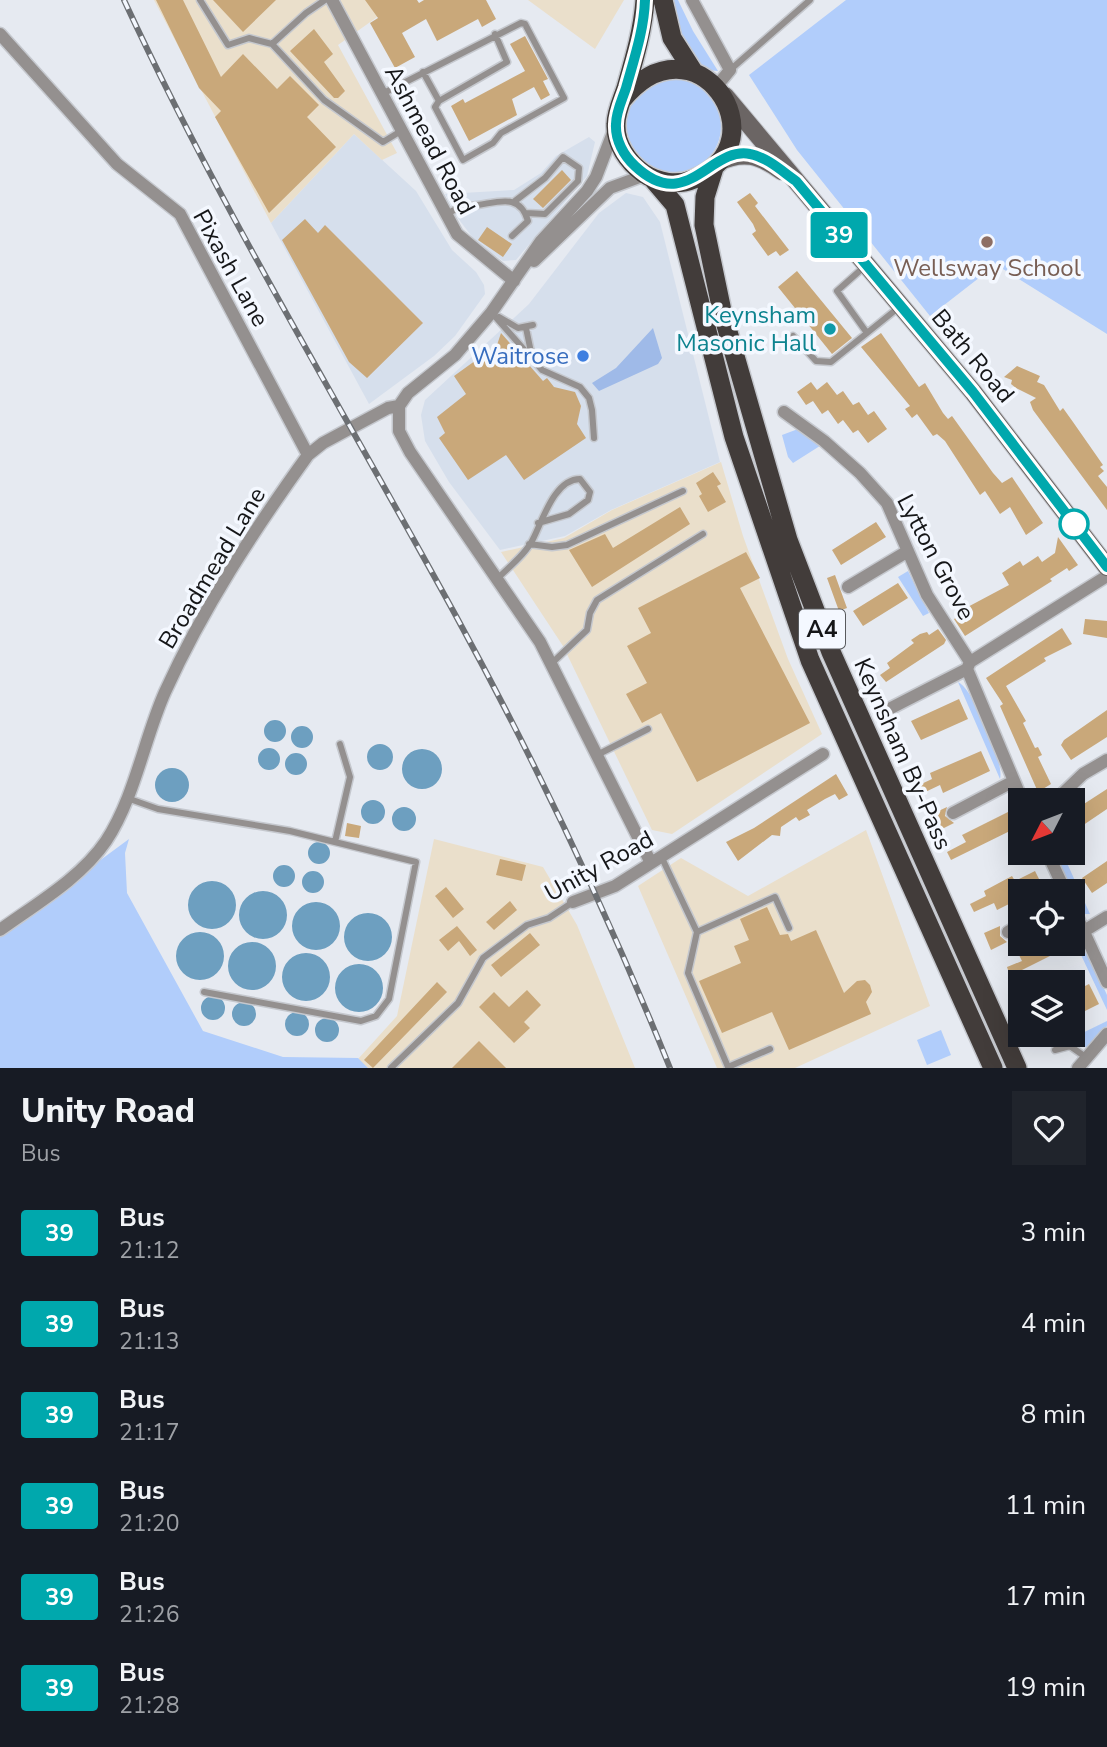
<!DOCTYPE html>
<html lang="en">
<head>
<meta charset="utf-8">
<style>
  :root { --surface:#171b24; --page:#20242c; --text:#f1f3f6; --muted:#9ea1a6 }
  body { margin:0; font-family:"Nunito Sans",sans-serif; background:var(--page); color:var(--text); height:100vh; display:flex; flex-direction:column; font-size:26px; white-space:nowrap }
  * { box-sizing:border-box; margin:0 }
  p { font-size:23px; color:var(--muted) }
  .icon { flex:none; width:38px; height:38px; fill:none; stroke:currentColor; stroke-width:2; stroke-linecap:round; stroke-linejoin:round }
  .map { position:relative; height:1068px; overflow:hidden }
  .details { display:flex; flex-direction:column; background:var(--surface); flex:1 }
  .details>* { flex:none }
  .badge { padding:0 14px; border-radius:5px; font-size:24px; line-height:46px }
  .needle { width:46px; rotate:228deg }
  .buttons { position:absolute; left:1008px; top:788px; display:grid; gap:14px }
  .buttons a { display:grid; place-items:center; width:77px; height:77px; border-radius:0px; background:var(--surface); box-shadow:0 7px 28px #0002; font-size:35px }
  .map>.badge { position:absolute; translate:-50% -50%; box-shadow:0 0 0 4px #fff }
  .round { display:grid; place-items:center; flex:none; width:74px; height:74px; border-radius:0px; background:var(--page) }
  .summary { display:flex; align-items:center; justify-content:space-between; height:119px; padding:0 21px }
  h1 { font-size:33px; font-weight:800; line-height:52px }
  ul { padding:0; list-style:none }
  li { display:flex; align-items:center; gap:21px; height:91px; padding:0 21px }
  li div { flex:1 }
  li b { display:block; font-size:26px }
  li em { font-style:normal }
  li .badge { min-width:77px; font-weight:700; text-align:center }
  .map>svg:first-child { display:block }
</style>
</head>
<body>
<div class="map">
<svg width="1107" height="1068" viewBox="0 0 1107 1068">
  <rect width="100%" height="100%" fill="#e6eaf1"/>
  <path fill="#d6dfec" d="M354,134L416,191L452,250L476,272L484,285L485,294L455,336L434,356L369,404L271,223Z
    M589,137L595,142L587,176L516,260L503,261L476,242L457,217L445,194L514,190L541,173L556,156Z
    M626,193L643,197L660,222L720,462L611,510L565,536L500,550L449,482L425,441L421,415L425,400L529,304L599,213Z"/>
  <path fill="#eadfcb" d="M154,0H401L338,45L397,153L382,160L354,134L271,223Z
    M528,0H624L595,49Z
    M721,462L743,536L788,659L822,734L672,834L652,830L563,646L501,552L564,538L612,510Z
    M866,830L930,1006L795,1068H717L638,886L681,858L748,896Z
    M434,839L543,867L577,925L635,1068H368L358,1059L397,1016Z"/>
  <path fill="#b1cdfb" d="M670,0H678L693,31L718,71C688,71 677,22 670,0Z
    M846,0H1107V334L1003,269L984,274L930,316L797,150L749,75Z
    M625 126a48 48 0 1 1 96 0a48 48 0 1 1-96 0Z
    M798,429L823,444L793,463L788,457L782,435Z
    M908,571L929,613L923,616L898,577Z
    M958,682C973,688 1005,763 1000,779Z
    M129,839L125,853L127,893L203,1031L283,1057L358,1058L368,1068H0V934Z
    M1053,852H1062L1090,914H1085L1078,907Z
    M1073,921L1107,995V1010L1073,938Z
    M1107,1021V1026L1087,1047L1062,1043Z
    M941,1030L951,1055L927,1065L917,1040Z"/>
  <path fill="#9fbae8" d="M653,328L662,358L658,364L599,391L592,383L616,368Z"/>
  <path fill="#6d9fc0" d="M264 731a11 11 0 1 1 22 0a11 11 0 1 1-22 0Z
    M291 737a11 11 0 1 1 22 0a11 11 0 1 1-22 0Z
    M367 757a13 13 0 1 1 26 0a13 13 0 1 1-26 0Z
    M258 759a11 11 0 1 1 22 0a11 11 0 1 1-22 0Z
    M402 769a20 20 0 1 1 40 0a20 20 0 1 1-40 0Z
    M285 764a11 11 0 1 1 22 0a11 11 0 1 1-22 0Z
    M155 785a17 17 0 1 1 34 0a17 17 0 1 1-34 0Z
    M361 812a12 12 0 1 1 24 0a12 12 0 1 1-24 0Z
    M392 819a12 12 0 1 1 24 0a12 12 0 1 1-24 0Z
    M308 853a11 11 0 1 1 22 0a11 11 0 1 1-22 0Z
    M273 876a11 11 0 1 1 22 0a11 11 0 1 1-22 0Z
    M302 882a11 11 0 1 1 22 0a11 11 0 1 1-22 0Z
    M188 905a24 24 0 1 1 48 0a24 24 0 1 1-48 0Z
    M239 915a24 24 0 1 1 48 0a24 24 0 1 1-48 0Z
    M292 926a24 24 0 1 1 48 0a24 24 0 1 1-48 0Z
    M344 937a24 24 0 1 1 48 0a24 24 0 1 1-48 0Z
    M176 956a24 24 0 1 1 48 0a24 24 0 1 1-48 0Z
    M228 966a24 24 0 1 1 48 0a24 24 0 1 1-48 0Z
    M282 977a24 24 0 1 1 48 0a24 24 0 1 1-48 0Z
    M335 988a24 24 0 1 1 48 0a24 24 0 1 1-48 0Z
    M201 1008a12 12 0 1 1 24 0a12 12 0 1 1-24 0Z
    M232 1014a12 12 0 1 1 24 0a12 12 0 1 1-24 0Z
    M285 1024a12 12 0 1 1 24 0a12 12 0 1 1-24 0Z
    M315 1030a12 12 0 1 1 24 0a12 12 0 1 1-24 0Z"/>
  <path fill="#c9a87a" d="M156,0H183L221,77L243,54L277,89L290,76L319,105L307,117L336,147L269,213L215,117L221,111L199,88Z
    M213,0H276L243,32Z
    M365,0H417L419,3L424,0H486L496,19L482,27L478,19L437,41L426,19L402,33L415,57L395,68L370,23L378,18Z
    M314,29L333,54L324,62L345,91L338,98H334L290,51Z
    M525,36L548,79L543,81L550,95L541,100L534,87L512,99L517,115L469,141L451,106L463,99L465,103L525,71L510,44Z
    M562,170L571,180L543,208L533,199Z
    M750,193L758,203L755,206L789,250L780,256L776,251L768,256L752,234L756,231L753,224L737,202Z
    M305,219L318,233L325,225L423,323L367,378L349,362L282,240Z
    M487,227L512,244L503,257L478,240Z
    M797,271L852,338L832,354L778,287Z
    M501,333L543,381L547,378L554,387L575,392L581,406L577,424L586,438L524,480L506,455L468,480L439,438L445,433L437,417L466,394L454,376L497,345Z
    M881,333L919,387L925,383L943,413L948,419L952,416L993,473L1002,483L1012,477L1043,523L1026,535L1010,507L1000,514L985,491L980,495L945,441L937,434L933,436L917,414L912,418L905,409L910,406L861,347Z
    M1017,366L1040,376L1037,382L1044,385L1060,411L1063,408L1073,422L1103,465L1100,467L1104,471L1098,476L1107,487V510L1033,410L1030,402L1036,398L1016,388L1011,384L1012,380L1004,377Z
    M811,382L817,390L827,382L837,395L843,391L853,405L859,402L868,415L874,411L887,429L868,443L858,430L853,433L843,420L838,424L828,410L822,414L813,401L806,405L797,392Z
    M713,472L721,484L717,486L726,502L708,512L699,496L702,494L696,483Z
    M680,507L690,524L592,587L569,550L605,534L613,548Z
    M876,522L886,537L841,565L832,550Z
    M1058,537L1078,565L1069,571L1067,568L1050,579L1052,581L965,636L954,619L964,613L962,610L1009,585L1002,573L1020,561L1023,566L1038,556L1042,562L1055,553Z
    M746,552L760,578L740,588L810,723L697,782L661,713L642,723L626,694L647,683L627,646L651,633L638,608Z
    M835,575L847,608L839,611L827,578Z
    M898,583L908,598L863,626L853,611Z
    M1085,619L1107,621V638L1083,634Z
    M1062,628L1072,644L1044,658L1046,661L1006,686L1026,721L1023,723L1035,748L1038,747L1042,755L1038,757L1051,784L1038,792L1000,706L1003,704L986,678Z
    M938,629L946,640L944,644L886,682L880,675L890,668L887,663L914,643L911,640L920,634L927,632L929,635Z
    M959,699L968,719L921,740L911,721Z
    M1107,710V737L1071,760L1061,745L1064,740Z
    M981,751L990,771L943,793L940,785L921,794L917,786L932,779L930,773Z
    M836,774L848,795L839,800L835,794L825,799L807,810L810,815L799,821L796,817L781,827L780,836L772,835L738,861L726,842L754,828Z
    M1107,789V809L1073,832V811Z
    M947,807L945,816L954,823L938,831L930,815Z
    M1008,812L1016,828L951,860L947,852L966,842L962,835Z
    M347,823L361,826L359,838L345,836Z
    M500,859L526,865L522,881L496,875Z
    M1107,861V883L1092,893L1082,878Z
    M1035,871L1043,887L1035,891H1015L1019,899L997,910L994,903L974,912L970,904L986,896L984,891L1012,876L1015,881Z
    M446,887L464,909L453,918L435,896Z
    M510,901L517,910L494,930L486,922Z
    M767,907L780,935L788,934L791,941L816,930L844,993L857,981L865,980L870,985L872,992L866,1002L871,1014L789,1050L772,1012L722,1033L699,981L741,963L734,946L749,940L740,919Z
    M457,926L477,950L470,956L459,941L448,951L439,940Z
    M1000,926V936L1007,942L991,950L984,933Z
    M530,933L540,945L501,977L491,965Z
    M1036,943H1076L1010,976L1007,967L1022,961L1018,953Z
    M437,982L447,992L373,1068L364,1060Z
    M1089,984L1099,1004L1073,1017V992Z
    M527,990L541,1005L524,1022L530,1028L514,1043L479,1007L494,992L509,1007Z
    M479,1041L506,1068H452Z"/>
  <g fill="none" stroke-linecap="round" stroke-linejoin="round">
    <defs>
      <path id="service" d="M200,0L228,45L249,38L272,44
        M325,0L306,13L272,44L324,100L383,142L401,131
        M730,70L810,0
        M423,72L439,101L507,62L495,34
        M382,94L521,23L525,24L564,98L501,133L493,143L463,160L435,107L439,101
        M515,201L545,178L563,157L579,168L578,181L545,214L526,213
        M447,214C458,207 465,207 478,205C499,202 520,193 528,221L512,236
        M864,267L837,291L867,333
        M492,313L542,370L580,387L589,398L592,410L594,438
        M499,317L518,328L533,325
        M526,328L532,357
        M793,336L816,361L831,362L898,308
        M529,544L552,547L567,545L683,491
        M498,578C510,566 527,553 534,537C543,519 555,479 580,479L590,492L588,500L569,514L538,523
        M552,663L587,630L590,613L597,600L703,534
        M597,755L648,729
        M127,798L158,809L290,831L416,862L389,999L376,1016L361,1021L204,992
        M335,842L350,777L340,744
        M661,856L697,932L688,973L728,1067L770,1049
        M697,932L775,897L789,928
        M1055,1050L1070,1046L1087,1058
        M391,1068L458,1003L483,958L527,925L549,918L573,902"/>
      <path id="minor" d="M332,0L457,234L514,281
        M692,0L730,70L716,87
        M0,34L117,164L180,214L308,455
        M534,261L610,188L645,175
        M399,406V431L410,452L540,642L651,863
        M784,412L824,441L860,473L887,503L927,595L970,662
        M848,587L908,551
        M967,669L1022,800
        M891,708L967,669L970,662L1107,576
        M1056,800L1083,774L1107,760
        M953,813L1014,781
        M1047,852L1065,891
        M573,902L615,886L823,754
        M1073,908L1107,982
        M0,930C36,904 81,878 106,841C135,797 144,739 165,692C203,608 254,530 308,455L323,443L388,408L399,406L408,393L455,355L491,313L541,241L587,191L596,177L614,130
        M1084,931L1107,917
        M1008,932L1020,925
        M1078,1068L1107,1034"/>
      <path id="secondary" d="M725,96L973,392L1107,567
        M718,162C744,150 759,155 782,171"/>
      <path id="trunk" d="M663,0L672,38L693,71
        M622,100C695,10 784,142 694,179C678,186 658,183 643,173C628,162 615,144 616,124C616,112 622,100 626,88C634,60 643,30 645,0
        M714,168L705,197L704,225L722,311L788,540L831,652L1017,1068
        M652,178L675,205L734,437L810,660L993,1068"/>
    </defs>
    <use href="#service" stroke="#c5c8ce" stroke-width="9"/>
    <use href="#minor" stroke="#c5c8ce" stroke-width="15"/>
    <use href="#secondary" stroke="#c5c8ce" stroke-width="20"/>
    <use href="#trunk" stroke="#c5c8ce" stroke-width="22"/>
    <use href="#service" stroke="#94908f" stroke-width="6"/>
    <use href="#minor" stroke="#94908f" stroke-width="12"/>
    <use href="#secondary" stroke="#6b6564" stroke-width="18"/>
    <use href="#trunk" stroke="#423c3a" stroke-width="19"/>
    <defs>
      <path id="rail" d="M124,0C222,212 344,411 456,616C535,761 608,914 670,1068"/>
    </defs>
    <use href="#rail" stroke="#6c6f73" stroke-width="6"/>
    <use href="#rail" stroke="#f4f8ff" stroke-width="3.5" stroke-dasharray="10" stroke-linecap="butt"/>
  </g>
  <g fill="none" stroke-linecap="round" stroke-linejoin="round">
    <defs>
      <path id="line" d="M645,0C644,30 634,59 626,88C622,100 616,112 616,124C615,140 624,156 635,166C687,215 710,146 750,154C767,157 783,172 796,181L973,392L1107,567"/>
    </defs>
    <use href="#line" stroke="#fff" stroke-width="16"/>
    <use href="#line" stroke="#00a8ad" stroke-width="10"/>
  </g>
  <circle fill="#8d6e63" stroke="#f4f8ff" stroke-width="2.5" cx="987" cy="242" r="7"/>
  <circle fill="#0f9aa8" stroke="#f4f8ff" stroke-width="2.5" cx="830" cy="329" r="7"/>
  <circle fill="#3f7fe0" stroke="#f4f8ff" stroke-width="2.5" cx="583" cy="356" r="7"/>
  <circle fill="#fff" stroke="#00a8ad" stroke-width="3.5" cx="1074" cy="524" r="14"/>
  <g text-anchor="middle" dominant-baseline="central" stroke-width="7" stroke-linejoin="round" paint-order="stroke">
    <rect fill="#f4f8ff" stroke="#585a5d" stroke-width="2" x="799" y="609.5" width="46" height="39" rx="5"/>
    <g font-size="23" font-weight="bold" fill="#151618">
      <text x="822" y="629">A4</text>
    </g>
    <g font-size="24" fill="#151618" stroke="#f4f8ff">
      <text transform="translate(430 140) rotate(62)">Ashmead Road</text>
      <text transform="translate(231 268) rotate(61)">Pixash Lane</text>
      <text transform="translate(973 356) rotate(50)">Bath Road</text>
      <text transform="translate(936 557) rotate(62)">Lytton Grove</text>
      <text transform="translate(212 568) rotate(-59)">Broadmead Lane</text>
      <text transform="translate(903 754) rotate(66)">Keynsham By-Pass</text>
      <text transform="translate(599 866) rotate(-29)">Unity Road</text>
    </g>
    <g font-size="24" fill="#785e54" stroke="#f4f8ff">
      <text x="987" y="268">Wellsway School</text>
    </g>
    <g font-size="24" fill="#0d838f" stroke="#f4f8ff" text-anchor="end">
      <text x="816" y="315">Keynsham<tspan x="816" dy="28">Masonic Hall</tspan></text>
    </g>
    <g font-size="24" fill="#366cbe" stroke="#f4f8ff" text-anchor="end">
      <text x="569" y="356">Waitrose</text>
    </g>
  </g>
</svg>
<div class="buttons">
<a><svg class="needle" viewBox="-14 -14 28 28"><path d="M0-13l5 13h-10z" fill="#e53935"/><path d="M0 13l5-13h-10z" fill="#9ea1a6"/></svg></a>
<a><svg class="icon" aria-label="locate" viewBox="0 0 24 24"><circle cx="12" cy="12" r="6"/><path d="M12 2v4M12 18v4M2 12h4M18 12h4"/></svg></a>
<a><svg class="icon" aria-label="layers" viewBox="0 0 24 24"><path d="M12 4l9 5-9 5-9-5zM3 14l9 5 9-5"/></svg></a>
</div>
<b class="badge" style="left:839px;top:235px;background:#00a8ad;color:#fff">39</b>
</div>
<section class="details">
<div class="summary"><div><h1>Unity Road</h1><p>Bus</p></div><a class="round"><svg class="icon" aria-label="heart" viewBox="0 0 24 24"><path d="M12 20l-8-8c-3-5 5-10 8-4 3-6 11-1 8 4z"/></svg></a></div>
<ul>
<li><span class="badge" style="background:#00a8ad;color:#fff">39</span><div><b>Bus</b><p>21:12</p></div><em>3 min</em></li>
<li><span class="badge" style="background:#00a8ad;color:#fff">39</span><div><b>Bus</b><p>21:13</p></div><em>4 min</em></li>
<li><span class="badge" style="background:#00a8ad;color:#fff">39</span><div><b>Bus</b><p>21:17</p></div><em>8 min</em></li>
<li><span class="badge" style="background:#00a8ad;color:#fff">39</span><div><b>Bus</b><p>21:20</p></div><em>11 min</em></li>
<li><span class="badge" style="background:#00a8ad;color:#fff">39</span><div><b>Bus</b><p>21:26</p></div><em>17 min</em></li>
<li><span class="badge" style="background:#00a8ad;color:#fff">39</span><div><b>Bus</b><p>21:28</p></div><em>19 min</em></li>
</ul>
</section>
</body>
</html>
